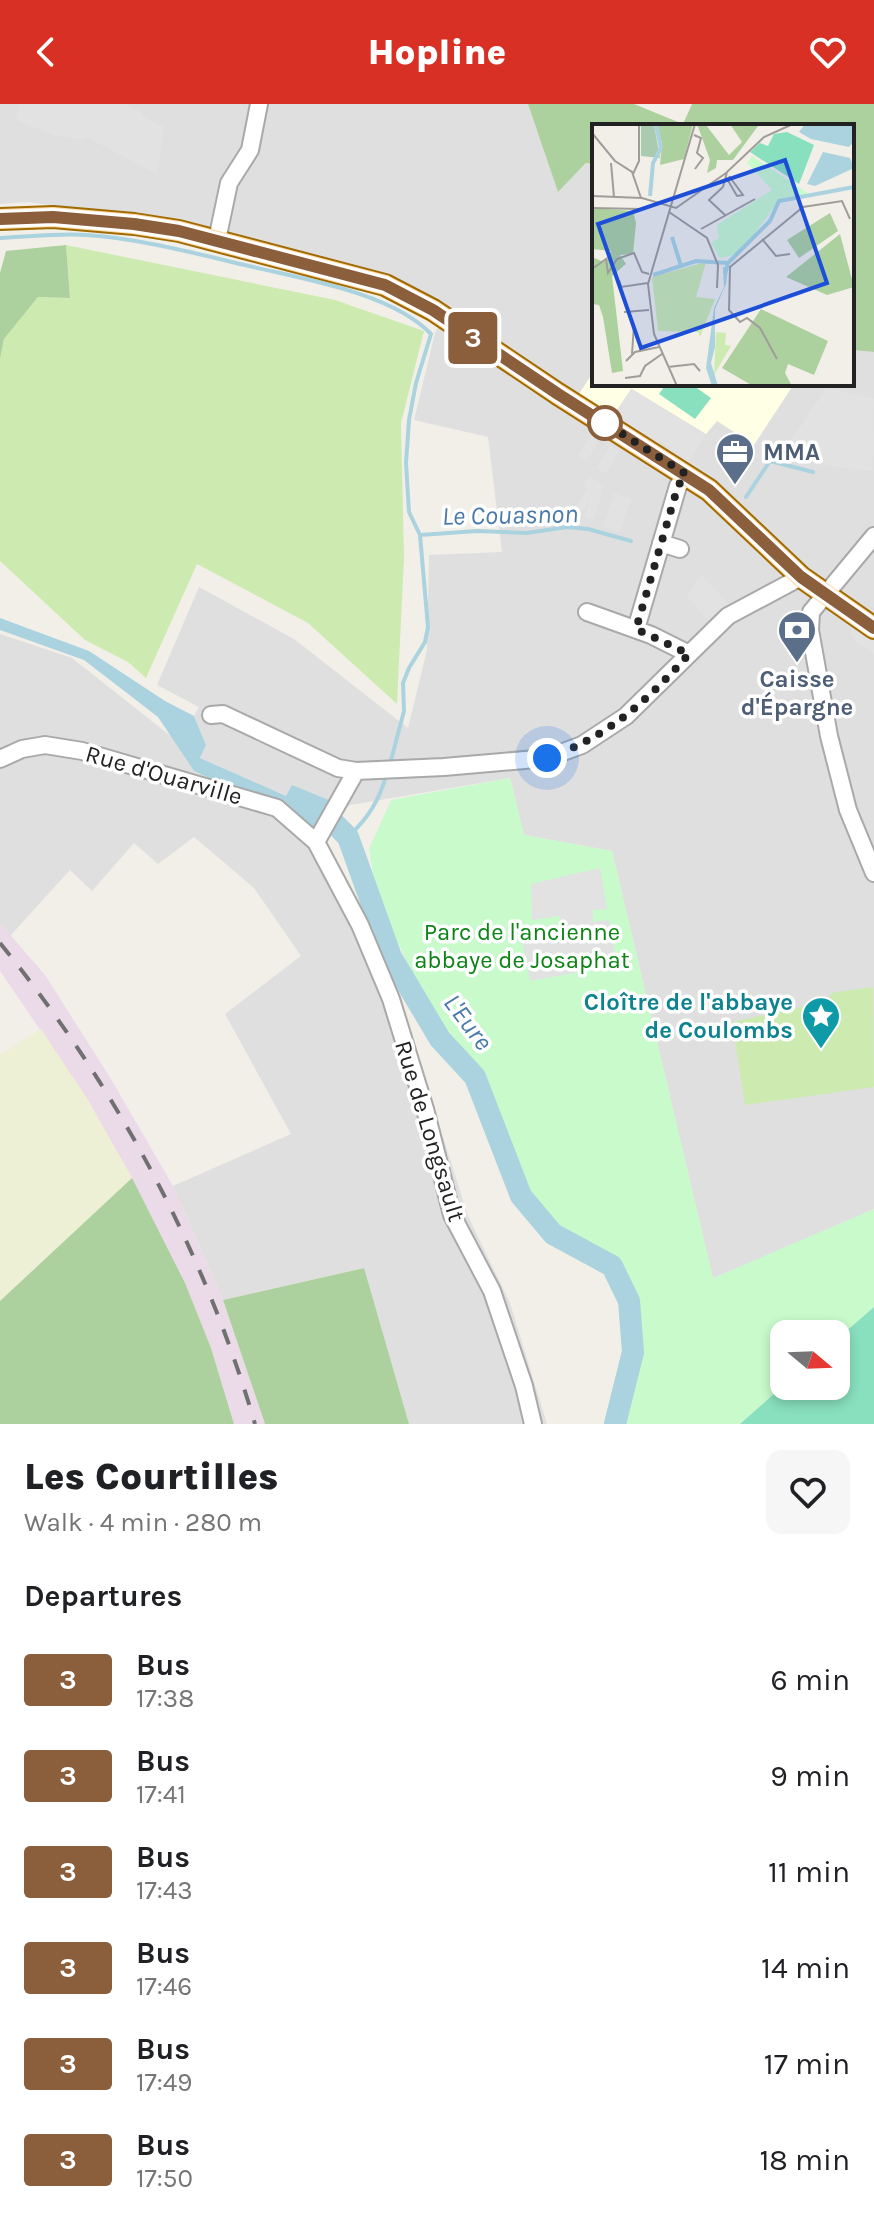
<!DOCTYPE html>
<html lang="en">
<head>
<meta charset="utf-8">
<style>
  :root { --surface:#fff; --page:#f6f6f6; --text:#202124; --muted:#757577; --accent:#d93025 }
  body { margin:0; font-family:Karla,sans-serif; background:var(--page); color:var(--text); height:100vh; display:flex; flex-direction:column; font-size:30px; white-space:nowrap }
  * { box-sizing:border-box; margin:0 }
  p { font-size:26px; color:var(--muted) }
  .icon { flex:none; width:44px; height:44px; fill:none; stroke:currentColor; stroke-width:2; stroke-linecap:round; stroke-linejoin:round }
  .map { position:relative; height:1320px; overflow:hidden }
  .side { display:flex; flex-direction:column; background:var(--surface); flex:1 }
  .side>* { flex:none }
  .badge { padding:0 16px; border-radius:6px; font-size:28px; line-height:52px }
  .needle { width:52px; rotate:109deg }
  .controls { position:absolute; left:770px; top:1216px; display:grid; gap:16px }
  .controls a { display:grid; place-items:center; width:80px; height:80px; border-radius:16px; background:var(--surface); box-shadow:0 4px 12px #0003; font-size:40px }
  .you { position:absolute; width:40px; height:40px; margin:-20px; border:6px solid #fff; border-radius:50%; background:#1a73e8; box-shadow:0 0 0 12px #1a73e833 }
  .map>.badge { position:absolute; translate:-50% -50%; box-shadow:0 0 0 4px #fff }
  h2 { padding:0 24px; font-size:30px; line-height:72px }
  .round { display:grid; place-items:center; flex:none; width:84px; height:84px; border-radius:16px; background:var(--page) }
  .head { display:flex; align-items:center; justify-content:space-between; height:136px; padding:0 24px }
  h1 { font-size:38px; font-weight:800; line-height:60px }
  ul { padding:0; list-style:none }
  li { display:flex; align-items:center; gap:24px; height:96px; padding:0 24px }
  li div { flex:1 }
  li b { display:block; font-size:30px }
  li em { font-style:normal }
  li .badge { min-width:88px; font-weight:700; text-align:center }
  header { display:flex; justify-content:space-between; align-items:center; height:104px; padding:0 24px; background:var(--accent); color:#fff; font-size:36px; font-weight:800 }
  .map>svg:first-child { display:block }
</style>
</head>
<body>
<header><svg class="icon" aria-label="back" viewBox="0 0 24 24"><path d="M15 5l-7 7 7 7"/></svg>Hopline<svg class="icon" aria-label="heart" viewBox="0 0 24 24"><path d="M12 20l-8-8c-3-5 5-10 8-4 3-6 11-1 8 4z"/></svg></header>
<div class="map">
<svg width="874" height="1320" viewBox="0 0 874 1320">
  <rect width="100%" height="100%" fill="#f2efe9"/>
  <path fill="#e0dfdf" d="M0,0H528L558,87L587,59L594,60V280H852V246L874,248V1105L713,1175L612,747L524,731L510,674L345,702L286,692L200,654L206,641L194,612L199,603L157,581L199,483L294,535L408,624L427,546L429,451L502,448L488,333L414,316L435,229L447,206L392,174L210,124L28,98L0,100Z
    M0,530L72,554L172,633L194,667L217,678L282,699L326,736L392,872L468,1112L510,1199L547,1320H409L363,1164L223,1196L173,1082L291,1030L225,910L301,852L254,784L194,733L158,760L134,739L92,787L70,766L10,832L0,819Z"/>
  <path fill="#ebdbe8" d="M0,819L45,871L111,975L173,1082L223,1196L265,1320H234L211,1244L132,1074L86,993L0,867Z"/>
  <path fill="#ffffe5" d="M594,267V280H794L754,341L717,317L706,330L632,285L613,312L577,293Z"/>
  <path fill="#eef0d5" d="M41,925L86,993L132,1074L0,1197V951Z"/>
  <path fill="#cdebb0" d="M66,141L335,196L424,227L401,319L404,454L397,600L308,519L197,460L146,574L128,558L85,536L0,457V255L4,235L38,193L70,194Z
    M873,883L874,983L745,1001L732,918L829,897L831,889Z"/>
  <path fill="#add19e" d="M528,0H634L683,20L692,0H874V248L852,246V22H594V60L586,59L558,88Z
    M66,141L70,194L38,193L4,235L0,255V169L6,147Z
    M132,1074L185,1179L211,1244L234,1320H0V1197Z
    M364,1164L409,1320H265L223,1196Z"/>
  <path fill="#c8facc" d="M510,674L524,731L612,747L713,1174L874,1105V1203L836,1236V1230H784V1281L740,1320H622L640,1249L634,1195L618,1159L562,1125L527,1084L479,965L429,903L378,798L369,745L391,696Z"/>
  <path fill="#88e0be" d="M666,280H691L711,294L695,315L659,290Z
    M874,1203V1320H740L784,1281L836,1282V1236Z"/>
  <path fill="#e2e2e2" d="M20,0H124L141,8L145,14L164,23L157,70L86,33L83,36L56,32L16,16Z
    M827,283L874,295L873,367L820,361L785,346Z
    M631,285L706,330L688,358L670,348L672,344L660,337L658,340L613,312Z
    M591,330L600,335L586,358L578,353Z
    M610,341L619,346L605,370L596,364Z
    M589,372L604,381L594,416L585,413L591,393L578,415L571,412L587,385L583,382Z
    M614,389L631,395L620,428L603,423Z
    M702,471L732,503L712,521L686,491Z
    M850,512L874,530V550L856,538L851,529Z
    M600,764L607,805L593,806V818L609,816L617,861L530,877L521,830L559,823L560,812L532,816L531,780Z"/>
  <path fill="#aad3df" d="M0,514L89,547L165,597L194,612L206,641L200,654L286,692L292,681L331,697L315,725L282,699L217,678L194,667L158,613L84,556L0,526Z"/>
  <g fill="none" stroke-linecap="round" stroke-linejoin="round">
    <path stroke="#aad3df" stroke-width="4" d="M0,134C28,133 58,129 86,131C138,134 198,150 249,162C303,175 392,189 431,230L416,279L409,316L406,359L409,408L420,431L428,523L425,538L409,564L403,579L404,607L390,660
      M746,393L770,357L813,368
      M420,431L477,427L527,429L567,423L588,425L631,437
      M348,733C369,713 379,697 387,669"/>
    <path stroke="#aad3df" stroke-width="22" d="M313,705L324,709L348,733L391,853L440,935L475,973L521,1092L553,1130L612,1162L629,1197L633,1248L615,1320"/>
    <defs>
      <path id="minor" d="M217,136L229,79L250,46L259,0
        M874,432L811,508L810,526L829,632L848,706L874,769
        M661,439L680,445
        M587,508L651,531L689,550
        M636,525L678,382L686,370
        M211,611L223,610L338,664L356,667L444,663L547,654L582,641L626,612L728,512L801,473
        M0,655L22,645L45,641L82,647L277,704L316,738L360,821L391,895L425,1005L452,1111L492,1187L524,1282L533,1320
        M316,738L356,667"/>
      <path id="major" d="M0,115L53,113L134,120L179,127L385,181L433,206L558,290L709,386L801,473L874,524"/>
    </defs>
    <use href="#minor" stroke="#a9a9a9" stroke-width="20"/>
    <use href="#major" stroke="#a06b00" stroke-width="24"/>
    <use href="#minor" stroke="#fff" stroke-width="16"/>
    <use href="#major" stroke="#fcd6a4" stroke-width="20"/>
    <path stroke="#707070" stroke-width="4" stroke-dasharray="16 16" stroke-linecap="butt" d="M0,839C115,981 204,1145 255,1320"/>
  </g>
  <g fill="none" stroke-linecap="round" stroke-linejoin="round">
    <defs>
      <path id="line" d="M0,115L53,113L134,120L179,127L385,181L433,206L558,290L709,386L801,473L874,524"/>
    </defs>
    <use href="#line" stroke="#fff" stroke-width="18"/>
    <use href="#line" stroke="#8b5e3c" stroke-width="12"/>
    <path stroke="#222" stroke-width="8" stroke-dasharray="0 14.4" d="M547,654C608,633 647,597 689,550L636,525L678,382L686,370L605,319"/>
  </g>
  <defs>
    <symbol id="office-pin" viewBox="-11 -11 22 30"><path d="M0 17L-7.5 6A9.5 9.5 0 1 1 7.5 6Z" fill="#5c6f8a" stroke="#fff"/><path d="M-6-3h4V-5.5h4V-3h4V5H-6ZM-1-4.5V-3h2v-1.5ZM-6 0V1H6V0Z" fill="#fff"/></symbol>
    <symbol id="bank-pin" viewBox="-11 -11 22 30"><path d="M0 17L-7.5 6A9.5 9.5 0 1 1 7.5 6Z" fill="#5c6f8a" stroke="#fff"/><path d="M-6-4H6V4H-6ZM0-2.3a2.3 2.3 0 1 0 0 4.6a2.3 2.3 0 1 0 0-4.6Z" fill="#fff"/></symbol>
    <symbol id="sight-pin" viewBox="-11 -11 22 30"><path d="M0 17L-7.5 6A9.5 9.5 0 1 1 7.5 6Z" fill="#0f9aa8" stroke="#fff"/><path d="M0-6L1.8-2.2L6-1.7L2.9 1.2L3.7 5.4L0 3.3L-3.7 5.4L-2.9 1.2L-6-1.7L-1.8-2.2Z" fill="#fff"/></symbol>
  </defs>
  <g fill-rule="evenodd">
    <use href="#office-pin" x="713" y="326" width="44" height="60"/>
    <use href="#bank-pin" x="775" y="504" width="44" height="60"/>
    <use href="#sight-pin" x="799" y="890" width="44" height="60"/>
  </g>
  <circle fill="#fff" stroke="#8b5e3c" stroke-width="4" cx="605" cy="319" r="16"/>
  <g text-anchor="middle" dominant-baseline="central" stroke-width="7" stroke-linejoin="round" paint-order="stroke">
    <g font-size="24" font-weight="bold" fill="#4e5e75" stroke="#fff" text-anchor="start">
      <text x="763" y="348">MMA</text>
      <text x="797" y="575" text-anchor="middle">Caisse<tspan x="797" dy="28">d'Épargne</tspan></text>
    </g>
    <g font-size="24" fill="#222" stroke="#fff">
      <text transform="translate(164 671) rotate(16)">Rue d'Ouarville</text>
      <text transform="translate(430 1027) rotate(73)">Rue de Longsault</text>
    </g>
    <g font-size="24" fill="#0c8416" stroke="#fff">
      <text x="522" y="828">Parc de l'ancienne<tspan x="522" dy="28">abbaye de Josaphat</tspan></text>
    </g>
    <g font-size="24" font-weight="bold" fill="#0d838f" stroke="#fff" text-anchor="end">
      <text x="793" y="898">Cloître de l'abbaye<tspan x="793" dy="28">de Coulombs</tspan></text>
    </g>
    <g font-size="26" font-style="italic" fill="#4a7aab" stroke="#fff">
      <text transform="translate(510 411) rotate(-1)">Le Couasnon</text>
      <text transform="translate(468 918) rotate(53)">L'Eure</text>
    </g>
  </g>
  <g transform="translate(592 20)">
    <rect width="262" height="262" fill="#f2efe9"/>
    <path d="M114,138L104,173L123,175L108,213L106,208L66,207L60,153ZM124,208L134,209L133,221L139,222L122,251Z" fill="#cdebb0"/>
    <path d="M63,0H101L92,35L68,41L70,18ZM105,0L114,1L137,31L150,18L138,0L166,2L141,36H125L124,44L115,49L118,36ZM0,84L41,87L44,99L41,130L28,131L34,140L20,152L31,247L20,249L11,193L7,181L0,180V133L12,138L19,127L0,125ZM238,89L246,107L207,134L195,116ZM248,110L262,163L235,171L194,153ZM169,185L236,217L222,251L196,240L193,249L200,262H161L130,244Z" fill="#add19e"/>
    <path d="M49,0H62L68,34L49,32Z" fill="#aacbaf"/>
    <path d="M160,32L217,70L187,76L156,119L143,131L128,134L119,119L127,114L125,101L180,66L155,39Z" fill="#c8facc"/>
    <path d="M195,8L222,21L207,60L158,28L168,19L176,22L182,10Z" fill="#88e0be"/>
    <path d="M213,0H262V17L257,23L219,15L207,8ZM231,28L258,34L262,44L223,62L215,60ZM131,143L136,144L134,160L123,185V223L119,239L126,262H120L114,244L122,184L132,163Z" fill="#aad3df"/>
    <path fill="none" stroke="#aad3df" stroke-width="4" d="M58,72L61,39L69,24L64,0M80,113L89,142M133,150L136,139L178,97L187,77L262,63M61,151L104,137L136,139"/>
    <path fill="none" stroke="#9f9d99" stroke-width="2" d="M0,9L23,37L40,48L49,74M102,11L109,14L105,29L111,34L103,45M19,39L22,73M41,50L47,37V0M134,53L145,72L151,71L137,52M0,72L50,74L84,84L134,49L172,13L201,0M0,84L49,85M77,88L115,114L126,141L125,164M133,91L117,76L131,63L135,48M109,105L163,75M170,115L184,132L198,130M0,145L14,135L16,149L25,135L42,129L50,148L57,150M27,156L29,163L56,159M32,188L57,186M40,230L42,201M185,235L168,204L155,194L148,198L137,186L138,143L211,83L250,77L258,95M34,237L43,228L67,223M76,243L102,240L108,247M33,254L48,252L53,242L70,230M6,261L33,262M85,262L62,210L56,160L103,0"/>
    <path fill="#1d4ed8" fill-opacity="0.15" stroke="#1d4ed8" stroke-width="4" d="M193,36L235,159L49,224L6,100Z"/>
    <rect width="262" height="262" fill="none" stroke="#222" stroke-width="4"/>
  </g>
</svg>
<div class="controls">
<a><svg class="needle" viewBox="-14 -14 28 28"><path d="M0-13l5 13h-10z" fill="#e53935"/><path d="M0 13l5-13h-10z" fill="#757577"/></svg></a>
</div>
<div class="you" style="left:547px;top:654px"></div>
<b class="badge" style="left:473px;top:234px;background:#8b5e3c;color:#fff">3</b>
</div>
<section class="side">
<div class="head"><div><h1>Les Courtilles</h1><p>Walk · 4 min · 280 m</p></div><a class="round"><svg class="icon" aria-label="heart" viewBox="0 0 24 24"><path d="M12 20l-8-8c-3-5 5-10 8-4 3-6 11-1 8 4z"/></svg></a></div>
<h2>Departures</h2>
<ul>
<li><span class="badge" style="background:#8b5e3c;color:#fff">3</span><div><b>Bus</b><p>17:38</p></div><em>6 min</em></li>
<li><span class="badge" style="background:#8b5e3c;color:#fff">3</span><div><b>Bus</b><p>17:41</p></div><em>9 min</em></li>
<li><span class="badge" style="background:#8b5e3c;color:#fff">3</span><div><b>Bus</b><p>17:43</p></div><em>11 min</em></li>
<li><span class="badge" style="background:#8b5e3c;color:#fff">3</span><div><b>Bus</b><p>17:46</p></div><em>14 min</em></li>
<li><span class="badge" style="background:#8b5e3c;color:#fff">3</span><div><b>Bus</b><p>17:49</p></div><em>17 min</em></li>
<li><span class="badge" style="background:#8b5e3c;color:#fff">3</span><div><b>Bus</b><p>17:50</p></div><em>18 min</em></li>
</ul>
</section>
</body>
</html>
